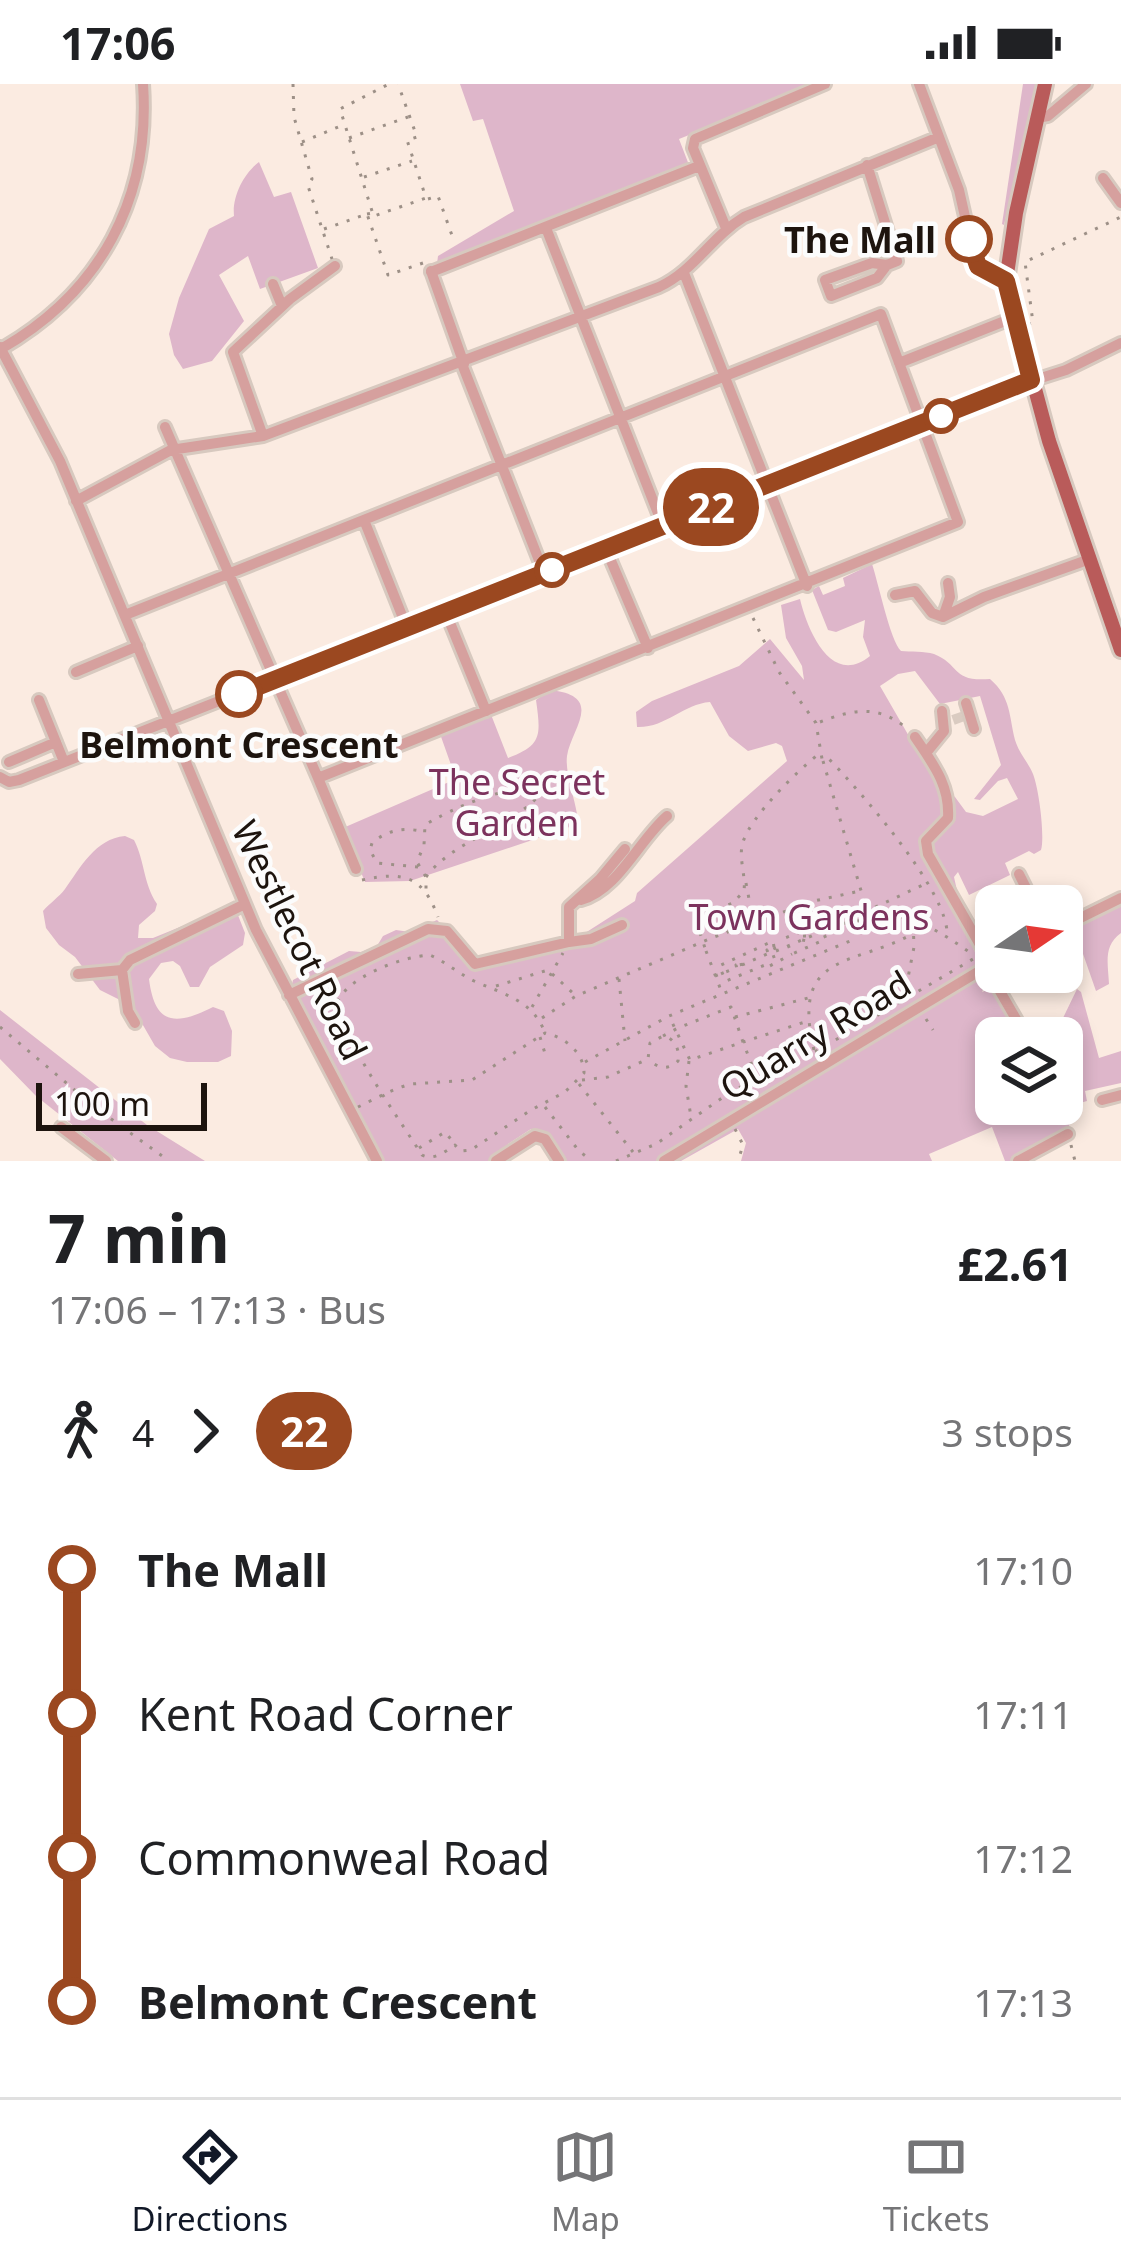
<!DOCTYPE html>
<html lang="en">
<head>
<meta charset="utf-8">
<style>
  :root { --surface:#fff; --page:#f2f2f2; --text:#202124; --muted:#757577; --line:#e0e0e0; --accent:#111827 }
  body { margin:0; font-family:"Noto Sans",sans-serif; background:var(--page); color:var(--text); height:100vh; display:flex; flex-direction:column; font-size:45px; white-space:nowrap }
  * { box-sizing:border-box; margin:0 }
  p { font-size:39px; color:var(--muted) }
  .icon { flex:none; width:66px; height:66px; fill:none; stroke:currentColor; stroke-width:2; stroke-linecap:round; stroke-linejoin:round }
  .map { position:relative; height:1077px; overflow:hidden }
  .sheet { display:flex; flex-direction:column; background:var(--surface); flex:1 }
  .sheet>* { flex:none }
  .badge { padding:0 24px; border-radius:39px; font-size:42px; line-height:78px }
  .needle { width:78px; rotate:77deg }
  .tools { position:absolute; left:975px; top:801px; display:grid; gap:24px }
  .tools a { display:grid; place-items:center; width:108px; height:108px; border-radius:18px; background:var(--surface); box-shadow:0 6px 18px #0003; font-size:60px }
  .scale { position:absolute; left:36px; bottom:30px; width:171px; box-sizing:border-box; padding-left:12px; border:6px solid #1d140e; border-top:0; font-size:33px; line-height:42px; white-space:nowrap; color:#1d140e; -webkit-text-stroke:9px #fcfcfc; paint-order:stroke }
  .map>.badge { position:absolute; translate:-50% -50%; box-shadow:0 0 0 6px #fff }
  .legs { display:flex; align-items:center; gap:18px; height:132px; padding:0 48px; font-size:39px }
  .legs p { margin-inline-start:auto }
  .overview { display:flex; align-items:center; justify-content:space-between; height:204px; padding:0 48px }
  h1 { font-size:66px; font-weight:700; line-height:90px }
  ul { padding:0 48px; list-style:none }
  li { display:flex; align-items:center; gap:42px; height:144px; font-size:45px }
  li i { display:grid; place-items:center; width:18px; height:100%; margin:0 15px; background:currentColor }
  li i::after { content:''; width:30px; height:30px; margin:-15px; border:9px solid; border-radius:50%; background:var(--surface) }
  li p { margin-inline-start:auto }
  li:first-child i { background:linear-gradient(#0000 50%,currentColor 0) }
  li:last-child i { background:linear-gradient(currentColor 50%,#0000 0) }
  .status { display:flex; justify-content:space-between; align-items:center; height:84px; padding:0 60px; background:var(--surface); direction:ltr }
  .status svg { height:33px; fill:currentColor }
  .menu { display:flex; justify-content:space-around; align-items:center; height:168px; border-top:3px solid var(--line); background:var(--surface); font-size:33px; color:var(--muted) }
  .menu a { display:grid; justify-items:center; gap:6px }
  .menu .selected { color:var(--accent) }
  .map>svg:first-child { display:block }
</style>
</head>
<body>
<div class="status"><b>17:06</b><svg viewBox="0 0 49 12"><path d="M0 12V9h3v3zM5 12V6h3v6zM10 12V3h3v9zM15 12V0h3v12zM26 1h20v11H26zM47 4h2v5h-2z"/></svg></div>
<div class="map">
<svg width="1121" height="1077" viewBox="0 0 1121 1077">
  <rect width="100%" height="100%" fill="#fbebe1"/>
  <path fill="#deb6ca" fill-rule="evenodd" d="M460,0H818L679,55L689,81L437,180L438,172L514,127L483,35L473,37Z
    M1023,0H1038L1004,141L1002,140Z
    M259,78L274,113L291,108L318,184L260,205L248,172L219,191L244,237L212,277L183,285L174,271L169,250L179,214L209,145L234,132C232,112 244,89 259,78Z
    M872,480C879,501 890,556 901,567C911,568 924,567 934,570C961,581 951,598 990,595C1011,613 1009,632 1015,656C1019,669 1028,678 1033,690C1039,705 1045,753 1041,766L1034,770L1029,767L1005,779L1010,791L969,811L958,788L954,793L967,851L988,895L982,908L992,904L1021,954H996V1020H1062V954H1030L1063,934L1077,905L1081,908L1099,974L1121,967V999L1085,1007L1087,1017L1066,1023L1070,1046L1010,1077H1005L992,1043L929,1070L932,1077H741L746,1059L738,1045L681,1077H553L531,1045L508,1060L513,1069L510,1077H383L291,905L293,896L349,867L361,868L377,862L383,852L396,846L410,848L437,836L469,868L483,876L582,851L635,817L637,809L787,677L782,662L776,659L748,667L729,652L710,618C683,620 666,644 637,643L636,628L652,617L739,582L770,555L804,596L802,582L786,554L781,521L800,515C807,545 831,604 870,572L863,553L865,536L836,548L828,546L812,506L819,502L823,511L845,502L843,494ZM915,587L940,620L980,612L1001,681L974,715L980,716L998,697L1007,694L1018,715L983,732L966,728L955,713L936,699L880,602L898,590Z
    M550,606C606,612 571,645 567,672C565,688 574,712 577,730L568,744L410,797L365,798L343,744L456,695L439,647L490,628L508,674C542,661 541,652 536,616Z
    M125,752L134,756C145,777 143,799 157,820L155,827L139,841L138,854H153L234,821L245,849L243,861L210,883L199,903H190L180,882L173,877L161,879L149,895C155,943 177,941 213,923L224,927L232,947L231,972L218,978H187L170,974L155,962L132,922L100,906L75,873L59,861L46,844L43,827C50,819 59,813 65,805C81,783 95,755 125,752Z
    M1121,822V849C1103,862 1108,879 1109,900L1096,907L1082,867L1062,872V851Z
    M0,926L147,1041L205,1077H118L36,1012L0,975Z"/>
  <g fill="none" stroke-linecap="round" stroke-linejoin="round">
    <path stroke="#dacbc1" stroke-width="10" stroke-dasharray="10 5" stroke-linecap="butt" d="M953,636L964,632"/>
    <defs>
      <path id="minor" d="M919,0L959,106L975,177L984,189L1006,197
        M1037,34L1048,32L1086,0
        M867,81L897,177L887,181L872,179L825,196L831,212L877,194L887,181
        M1103,94L1121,119
        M546,144L663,442
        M726,144L693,64L695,55L825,0
        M431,187L464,280
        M431,188L699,82
        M684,189L807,502
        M273,200L282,222
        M0,263L60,377L256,846L377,1077
        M1,265C100,208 151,115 143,0
        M899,279L1015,233
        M462,280L544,489
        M165,343L318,694
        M263,352L233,268L290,215L335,182
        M76,417L171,366L263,352L659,203C694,187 711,153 744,133L939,53
        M364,436L407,544
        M606,465L648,564
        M895,511L915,507L932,529L943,533L984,513L1090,475
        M446,529L486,627
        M125,531L881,230L958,438L318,694L356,785
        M943,533L950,513L948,499
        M76,588L138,562
        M39,616L64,678
        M966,619L974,645
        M915,653C933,680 950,701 948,734L926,757L928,770L991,880
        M926,669L944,647L942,627
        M9,678L56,658
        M0,693L9,698L19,696L1022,300L1066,286L1121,259
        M1019,790L1035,822
        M581,816C618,806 639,756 667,732
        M1062,843L1121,814
        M569,858L591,855L622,841
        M986,883L1027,954
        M122,886L128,927L135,939
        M78,890L122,886L130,876L245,820
        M289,911L428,845L447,847L475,880L569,858V823L600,795L625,765
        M1102,1016L1121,1011
        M61,1043L106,1077
        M496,1077L535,1052L545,1055L559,1077
        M664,1077L996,877
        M1018,1077L1068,1050"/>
      <path id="major" d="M1045,0L1016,129L1006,197L1049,357L1121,566"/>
    </defs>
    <use href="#minor" stroke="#d7c9bf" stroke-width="16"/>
    <use href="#major" stroke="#d7c9bf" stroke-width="20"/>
    <path stroke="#9d9087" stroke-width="3" stroke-dasharray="3 9" stroke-linecap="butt" d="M293,0L294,33L312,95L308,102L332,175
      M349,54L408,33
      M302,58L343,41
      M364,93L412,77
      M428,115L438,112L454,157
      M372,127L340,25L389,0
      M367,130L373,129L374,132L426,114L407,56L417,53L398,0
      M324,145L367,130L388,191L423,179
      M1028,240L1033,239L1025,178L1121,133
      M753,534L779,588L816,639L822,675L828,674C859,706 949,808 947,851
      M820,638C851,626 877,620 905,643
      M823,677L867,827
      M418,783L377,779L370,766L372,759C386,747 402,743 420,747
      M426,793C453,756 513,744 543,707C516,696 450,725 425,741L424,761L417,778L426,793V806
      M362,796C404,787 423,792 438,833
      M746,799L753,836
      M820,840L826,855L792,870L785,854Z
      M700,849L701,830L733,819L744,807C746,791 738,773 743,758C751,732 798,686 820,669
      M803,852H808L807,857L802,856Z
      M809,853C883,821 906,823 972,870
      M774,863L773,857L719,882L726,897L765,881L766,884L792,870
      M774,863L778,871L770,874L767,866Z
      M706,867L722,909
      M776,867L802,856
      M741,879L742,884L737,885L736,881Z
      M742,881L767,870
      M715,892L736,884
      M619,895L625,957
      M496,902L548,886L575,911
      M904,914L914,863L913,835
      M532,923L563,869
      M735,933L812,913
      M542,934L576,912L714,853L814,817L860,807
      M926,935L933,946
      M0,943L96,1024L169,1077
      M663,952L678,944L731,923L743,958L690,976L670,934
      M540,953L547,976
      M814,966C790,866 855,883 914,849
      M689,977L686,1002L691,1033
      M585,978L669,932L850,857L860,833L867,827L925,800
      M756,992L743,958L808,937
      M582,996L608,993L648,975L650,959L663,952C675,954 680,966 678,977C668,987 657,984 648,975
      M579,1000L633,1068
      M358,1023C375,1015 392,1005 411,1000L472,996L545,949C564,953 584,968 584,989L565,1008L531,1026L471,1066L460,1067L455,1061C445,1068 433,1077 422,1071C391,1023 356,975 336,922C343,894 403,872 430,871C446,878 459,890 474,897C503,910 533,916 545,949
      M545,1023L579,1067L592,1077
      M735,1045L743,1061L738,1077
      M1071,1061L1075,1077
      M419,1064L445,1048L454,1059
      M616,1077L656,1060L732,1007L815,968L973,875"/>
    <use href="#minor" stroke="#d6a09e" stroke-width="10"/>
    <use href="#major" stroke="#b95b5a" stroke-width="14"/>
    <path stroke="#9d9087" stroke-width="3" stroke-dasharray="3 9" stroke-linecap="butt" d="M700,849L706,867"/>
  </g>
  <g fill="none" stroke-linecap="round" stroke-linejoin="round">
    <defs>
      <path id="line-1" d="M239,610L1031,296L1006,197L978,182L969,155"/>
    </defs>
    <use href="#line-1" stroke="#fff" stroke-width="27"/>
    <use href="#line-1" stroke="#9b4820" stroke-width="18"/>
  </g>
  <g fill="#fff" stroke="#9b4820" stroke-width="6">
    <circle cx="969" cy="155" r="21"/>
    <circle cx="941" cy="332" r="15"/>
    <circle cx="552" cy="486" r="15"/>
    <circle cx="239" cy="610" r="21"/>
  </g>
  <g text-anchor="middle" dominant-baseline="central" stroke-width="9" stroke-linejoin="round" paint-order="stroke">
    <g font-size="36" font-weight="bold" fill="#1d140e" stroke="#fcfcfc" text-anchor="end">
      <text x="936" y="155">The Mall</text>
      <text x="239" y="660" text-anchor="middle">Belmont Crescent</text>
    </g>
    <g font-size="36" fill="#7c325d" stroke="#fcfcfc">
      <text x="517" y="697">The Secret<tspan x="517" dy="41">Garden</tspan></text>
      <text x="809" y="832">Town Gardens</text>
    </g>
    <g font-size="36" fill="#1d140e" stroke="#fcfcfc">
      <text transform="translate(300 856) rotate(64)">Westlecot Road</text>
      <text transform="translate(815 951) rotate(-31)">Quarry Road</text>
    </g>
  </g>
</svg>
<div class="tools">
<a><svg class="needle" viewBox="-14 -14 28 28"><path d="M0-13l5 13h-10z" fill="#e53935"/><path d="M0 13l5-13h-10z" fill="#757577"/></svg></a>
<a><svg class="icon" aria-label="layers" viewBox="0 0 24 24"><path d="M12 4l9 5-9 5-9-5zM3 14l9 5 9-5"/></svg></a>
</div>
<div class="scale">100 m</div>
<b class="badge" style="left:711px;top:423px;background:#9b4820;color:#fff">22</b>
</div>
<section class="sheet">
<div class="overview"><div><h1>7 min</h1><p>17:06 – 17:13 · Bus</p></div><b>£2.61</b></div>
<div class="legs"><svg class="icon" aria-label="walk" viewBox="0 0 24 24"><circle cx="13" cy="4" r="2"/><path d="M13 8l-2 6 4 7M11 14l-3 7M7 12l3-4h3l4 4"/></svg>4<svg class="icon" aria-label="forward" viewBox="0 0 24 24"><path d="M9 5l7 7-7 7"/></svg><b class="badge" style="background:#9b4820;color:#fff">22</b><p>3 stops</p></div>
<ul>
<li><i style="color:#9b4820"></i><b>The Mall</b><p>17:10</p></li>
<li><i style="color:#9b4820"></i><span>Kent Road Corner</span><p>17:11</p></li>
<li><i style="color:#9b4820"></i><span>Commonweal Road</span><p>17:12</p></li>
<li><i style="color:#9b4820"></i><b>Belmont Crescent</b><p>17:13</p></li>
</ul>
</section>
<nav class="menu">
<a class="selected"><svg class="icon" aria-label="directions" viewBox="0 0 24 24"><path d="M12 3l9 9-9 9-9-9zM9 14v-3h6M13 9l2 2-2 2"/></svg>Directions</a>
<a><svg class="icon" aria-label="map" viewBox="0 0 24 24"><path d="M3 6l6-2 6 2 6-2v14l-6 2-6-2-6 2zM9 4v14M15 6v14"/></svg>Map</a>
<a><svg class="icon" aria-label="tickets" viewBox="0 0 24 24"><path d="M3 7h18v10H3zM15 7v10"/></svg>Tickets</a>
</nav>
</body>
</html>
